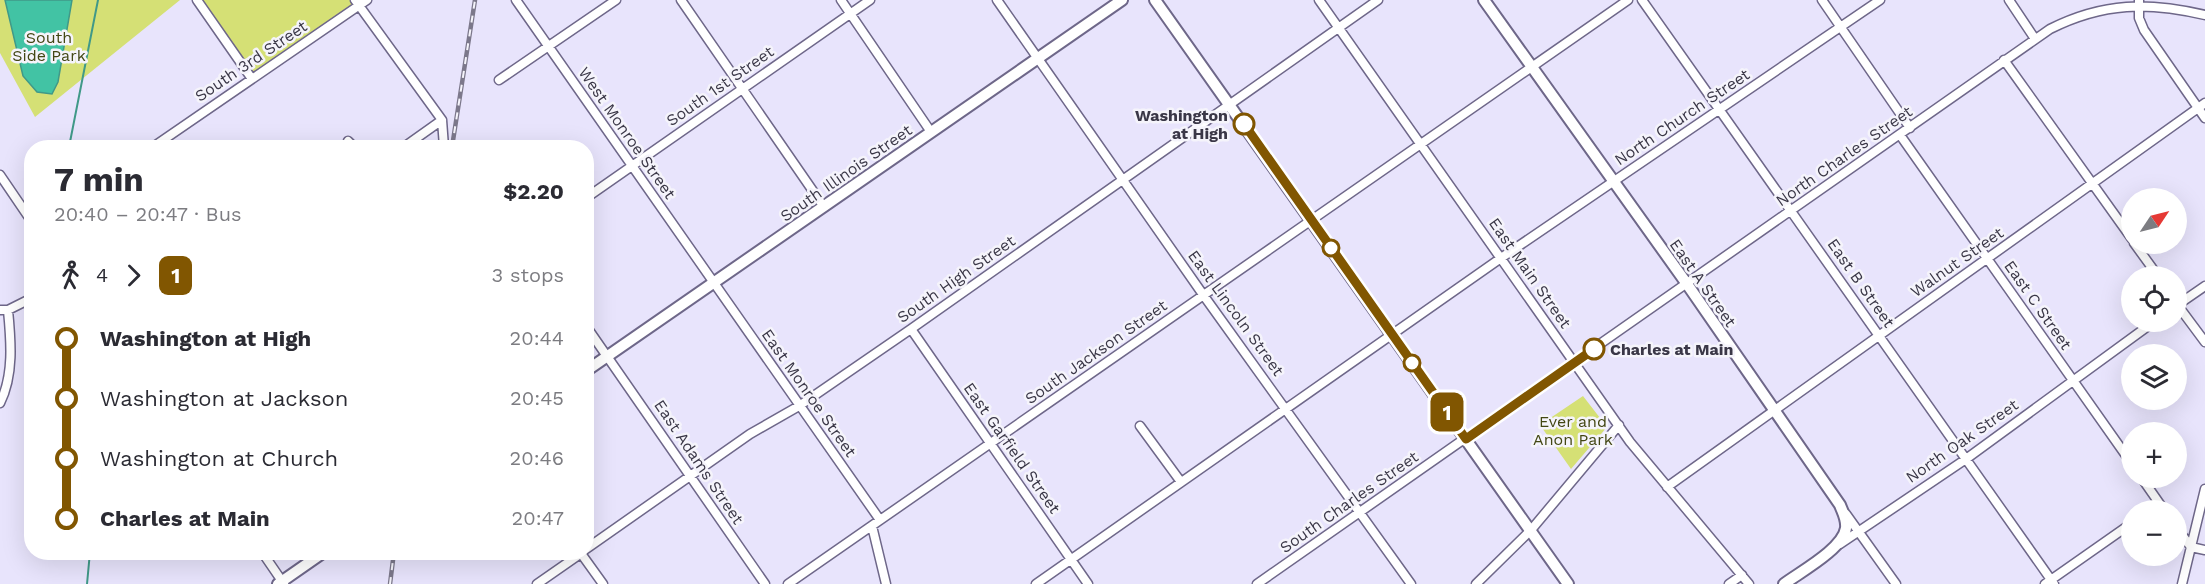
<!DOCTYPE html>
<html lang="en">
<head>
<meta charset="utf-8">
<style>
  :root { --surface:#fff; --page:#f2f2f3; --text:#2b2b33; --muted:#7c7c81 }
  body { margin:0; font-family:"Work Sans",sans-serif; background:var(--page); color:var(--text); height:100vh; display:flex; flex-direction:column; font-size:22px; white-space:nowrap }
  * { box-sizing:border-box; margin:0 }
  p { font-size:20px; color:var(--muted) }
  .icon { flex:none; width:33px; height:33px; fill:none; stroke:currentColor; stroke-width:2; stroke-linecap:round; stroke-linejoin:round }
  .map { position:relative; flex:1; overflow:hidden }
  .panel { position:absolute; left:24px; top:140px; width:570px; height:420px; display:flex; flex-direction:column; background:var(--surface); border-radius:24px; box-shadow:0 6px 24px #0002 }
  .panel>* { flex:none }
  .badge { padding:0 12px; border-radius:9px; font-size:21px; line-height:39px }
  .needle { width:39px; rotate:55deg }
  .fabs { position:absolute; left:2121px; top:188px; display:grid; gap:12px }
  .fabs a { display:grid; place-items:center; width:66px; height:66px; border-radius:50%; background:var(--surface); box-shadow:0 6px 24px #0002; font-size:30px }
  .map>.badge { position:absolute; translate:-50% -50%; box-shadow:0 0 0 3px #fff }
  .legs { display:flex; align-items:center; gap:9px; height:66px; padding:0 30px; font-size:20px }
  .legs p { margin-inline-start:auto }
  .head { display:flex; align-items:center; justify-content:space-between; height:102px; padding:0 30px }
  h1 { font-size:33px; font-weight:700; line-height:45px }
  ul { padding:0 30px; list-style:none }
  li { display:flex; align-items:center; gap:21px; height:60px; font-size:22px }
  li i { display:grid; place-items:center; width:9px; height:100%; margin:0 8px; background:currentColor }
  li i::after { content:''; width:15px; height:15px; margin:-8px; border:4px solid; border-radius:50%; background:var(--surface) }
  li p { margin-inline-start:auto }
  li:first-child i { background:linear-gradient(#0000 50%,currentColor 0) }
  li:last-child i { background:linear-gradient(currentColor 50%,#0000 0) }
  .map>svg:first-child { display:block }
</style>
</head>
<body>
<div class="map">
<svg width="2205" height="584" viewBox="0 0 2205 584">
  <rect width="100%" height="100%" fill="#e8e4fc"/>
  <path fill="#d5e075" d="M0,0H180L35,117L0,53Z
    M197,0H355L357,3L252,79Z
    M1583,396L1607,427L1571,469L1540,425Z"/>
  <path fill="#42c3a4" stroke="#409988" stroke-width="1.5" d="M5,0H72L58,82L52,94L37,92L23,76Z"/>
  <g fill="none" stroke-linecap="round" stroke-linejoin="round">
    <path stroke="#409988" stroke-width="2" d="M69,147L98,0
      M87,584L90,552"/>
    <defs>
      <path id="minor" d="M197,0L252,79
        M355,0L442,120L444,147
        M516,0L880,520
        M681,0L824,207
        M841,0L931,132
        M997,0L1204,296L1411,584
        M1319,0L1630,442L1749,584
        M1642,0L2054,584
        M1822,0L1910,128
        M2009,0L2035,39
        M2139,0V18L2144,30L2205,118
        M2004,60L2132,239
        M499,80L616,0
        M1900,135L2132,464
        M348,141L354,147
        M153,147L367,0
        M404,147L442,120
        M0,175L32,222
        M586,198L870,0
        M2134,243L2158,276
        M2176,303L2205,342
        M2176,306L2205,286
        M0,310H8L32,298
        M586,326L765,584
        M911,329L1088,584
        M0,403C14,375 11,341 8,310
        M1140,426L1181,482
        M2141,477L2164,510
        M1667,487L2205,103
        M2150,510L2159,503
        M1846,514L1896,584
        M872,526L886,584
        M2176,527L2191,547L2205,550
        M1840,544L1966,459L2155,321
        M586,549L750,434L799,406L911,329L1378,0
        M262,552L284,584
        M580,552L603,584
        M537,584L583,552
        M788,584L1628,0
        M1036,584L1501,258L1880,0
        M1257,584L2050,29C2104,2 2148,2 2205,15
        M1476,584L1531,530L1619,425
        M1729,584L1742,575
        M2045,584L2132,523
        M2182,584L2205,489"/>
      <path id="major" d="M1155,0L1568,584
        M1484,0L1687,284L1840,505C1843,513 1847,519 1846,528C1843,549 1800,572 1784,584
        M586,371L1122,0
        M278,584L324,552"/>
    </defs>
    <use href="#minor" stroke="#6e6789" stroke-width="11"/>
    <use href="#major" stroke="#6e6789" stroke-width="14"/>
    <use href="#minor" stroke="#fff" stroke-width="8"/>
    <use href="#major" stroke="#fff" stroke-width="10"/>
    <defs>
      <path id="rail" d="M452,147L475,0
        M390,584L394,552"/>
    </defs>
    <use href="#rail" stroke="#7c788b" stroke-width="4.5"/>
    <use href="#rail" stroke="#f5f4fb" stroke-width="2" stroke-dasharray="7" stroke-linecap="butt"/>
  </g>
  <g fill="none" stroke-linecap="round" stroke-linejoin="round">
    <defs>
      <path id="line-1" d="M1244,124L1466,439L1594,349"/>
    </defs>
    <use href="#line-1" stroke="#fff" stroke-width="14"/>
    <use href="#line-1" stroke="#815601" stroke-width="9"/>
  </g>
  <g fill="#fff" stroke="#815601" stroke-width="3">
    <circle cx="1244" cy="124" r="10"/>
    <circle cx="1331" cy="248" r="8"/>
    <circle cx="1594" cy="349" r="10"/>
    <circle cx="1412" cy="363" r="8"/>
  </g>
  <g text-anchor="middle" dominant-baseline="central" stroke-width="5" stroke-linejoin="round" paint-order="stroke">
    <g font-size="16" fill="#434714" stroke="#f5f4fb">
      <text x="49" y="37">South<tspan x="49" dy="18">Side Park</tspan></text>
      <text x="1573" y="421">Ever and<tspan x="1573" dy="18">Anon Park</tspan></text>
    </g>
    <g font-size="16" fill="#3a3747" stroke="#f5f4fb">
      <text transform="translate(251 61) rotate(-34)">South 3rd Street</text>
      <text transform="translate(720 86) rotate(-35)">South 1st Street</text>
      <text transform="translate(1682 117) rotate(-34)">North Church Street</text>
      <text transform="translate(627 133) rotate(55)">West Monroe Street</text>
      <text transform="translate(1844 156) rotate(-35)">North Charles Street</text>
      <text transform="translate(846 173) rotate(-35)">South Illinois Street</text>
      <text transform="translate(1957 262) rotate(-35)">Walnut Street</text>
      <text transform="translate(1530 273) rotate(55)">East Main Street</text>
      <text transform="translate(956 279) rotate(-35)">South High Street</text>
      <text transform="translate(1703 283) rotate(55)">East A Street</text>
      <text transform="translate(1861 283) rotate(55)">East B Street</text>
      <text transform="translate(2038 305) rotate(55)">East C Street</text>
      <text transform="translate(1236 313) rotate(54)">East Lincoln Street</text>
      <text transform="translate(1096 352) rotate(-35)">South Jackson Street</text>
      <text transform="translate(809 393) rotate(55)">East Monroe Street</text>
      <text transform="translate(1962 441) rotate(-35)">North Oak Street</text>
      <text transform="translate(1012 448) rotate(55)">East Garfield Street</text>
      <text transform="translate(699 462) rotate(56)">East Adams Street</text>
      <text transform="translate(1349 502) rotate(-35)">South Charles Street</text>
    </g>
    <g font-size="16" font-weight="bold" fill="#3a3747" stroke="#f5f4fb" text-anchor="end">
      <text x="1228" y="115">Washington<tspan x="1228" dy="18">at High</tspan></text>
      <text x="1610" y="349" text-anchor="start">Charles at Main</text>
    </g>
  </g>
</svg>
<div class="fabs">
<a><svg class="needle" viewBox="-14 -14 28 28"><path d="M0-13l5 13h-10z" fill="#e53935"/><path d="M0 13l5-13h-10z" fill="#7c7c81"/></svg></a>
<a><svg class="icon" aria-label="locate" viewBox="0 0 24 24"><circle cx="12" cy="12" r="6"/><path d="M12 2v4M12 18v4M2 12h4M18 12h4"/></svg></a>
<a><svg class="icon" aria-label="layers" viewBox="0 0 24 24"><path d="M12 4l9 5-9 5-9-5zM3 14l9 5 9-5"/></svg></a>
<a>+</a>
<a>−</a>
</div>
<b class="badge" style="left:1447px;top:412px;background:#815601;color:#fff">1</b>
<section class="panel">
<div class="head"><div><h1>7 min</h1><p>20:40 – 20:47 · Bus</p></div><b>$2.20</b></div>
<div class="legs"><svg class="icon" aria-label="walk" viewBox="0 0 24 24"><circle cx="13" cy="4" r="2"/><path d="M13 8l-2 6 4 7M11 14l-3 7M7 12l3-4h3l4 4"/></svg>4<svg class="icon" aria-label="forward" viewBox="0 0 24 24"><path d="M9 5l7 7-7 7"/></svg><b class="badge" style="background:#815601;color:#fff">1</b><p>3 stops</p></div>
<ul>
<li><i style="color:#815601"></i><b>Washington at High</b><p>20:44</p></li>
<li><i style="color:#815601"></i><span>Washington at Jackson</span><p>20:45</p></li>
<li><i style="color:#815601"></i><span>Washington at Church</span><p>20:46</p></li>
<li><i style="color:#815601"></i><b>Charles at Main</b><p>20:47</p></li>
</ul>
</section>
</div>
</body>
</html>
